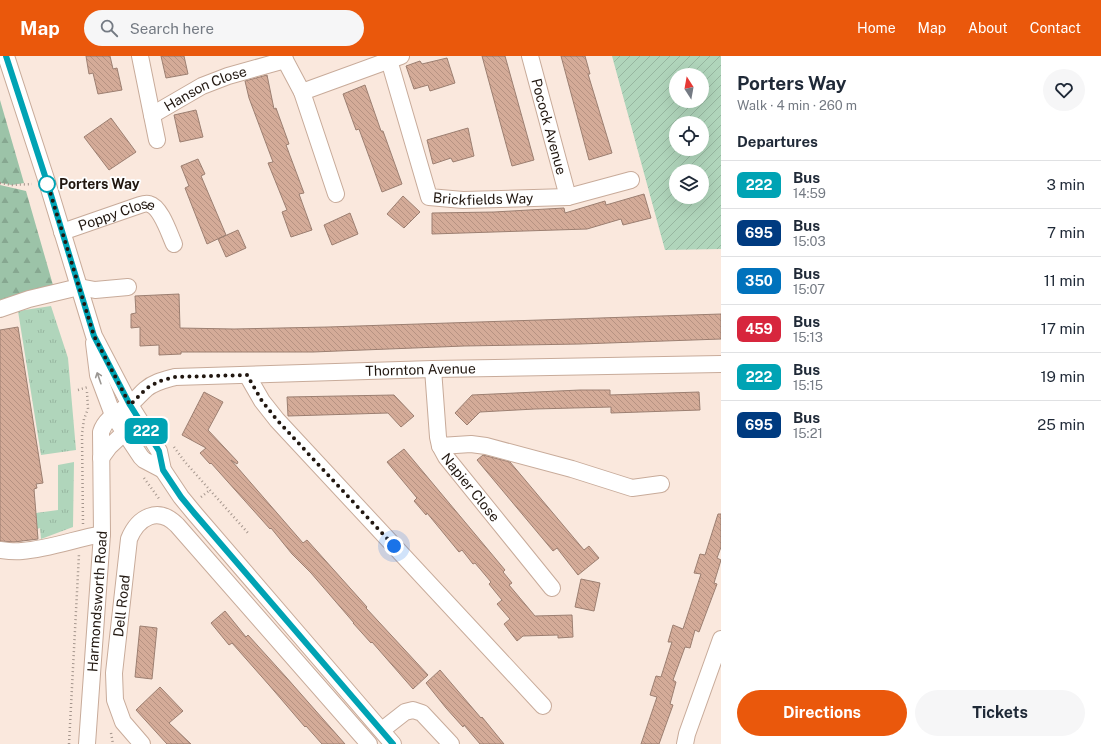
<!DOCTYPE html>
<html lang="en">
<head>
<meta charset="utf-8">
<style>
  :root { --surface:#fff; --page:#f6f6f7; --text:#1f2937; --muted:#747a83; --line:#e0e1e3; --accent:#ea580c }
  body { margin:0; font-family:"Public Sans",sans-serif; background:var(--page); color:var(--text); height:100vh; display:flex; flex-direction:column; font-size:15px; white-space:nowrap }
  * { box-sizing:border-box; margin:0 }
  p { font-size:13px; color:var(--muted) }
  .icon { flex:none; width:22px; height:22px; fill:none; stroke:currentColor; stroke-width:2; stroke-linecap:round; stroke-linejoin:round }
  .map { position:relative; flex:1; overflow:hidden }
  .panel { display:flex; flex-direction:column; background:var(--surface); width:380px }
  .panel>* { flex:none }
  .badge { padding:0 8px; border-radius:6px; font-size:14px; line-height:26px }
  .needle { width:26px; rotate:349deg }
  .buttons { position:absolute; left:669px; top:12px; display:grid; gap:8px }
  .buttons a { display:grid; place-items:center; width:40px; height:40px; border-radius:50%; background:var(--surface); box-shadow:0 4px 16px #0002; font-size:20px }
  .you { position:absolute; width:20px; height:20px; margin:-10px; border:3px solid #fff; border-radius:50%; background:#1a73e8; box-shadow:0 0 0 6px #1a73e833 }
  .map>.badge { position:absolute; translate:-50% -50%; box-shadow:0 0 0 2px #fff }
  h2 { padding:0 16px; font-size:15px; line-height:36px }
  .round { display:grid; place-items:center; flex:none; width:42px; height:42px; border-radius:21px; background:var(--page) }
  .summary { display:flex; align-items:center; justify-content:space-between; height:68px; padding:0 16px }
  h1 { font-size:19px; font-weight:700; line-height:30px }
  .cta { display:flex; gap:8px; margin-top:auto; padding:8px 16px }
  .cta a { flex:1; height:46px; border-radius:24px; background:var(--accent); color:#fff; font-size:16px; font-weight:700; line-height:46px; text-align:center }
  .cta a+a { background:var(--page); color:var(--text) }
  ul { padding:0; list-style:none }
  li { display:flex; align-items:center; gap:12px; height:48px; padding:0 16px; border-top:1px solid var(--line) }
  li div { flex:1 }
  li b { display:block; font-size:15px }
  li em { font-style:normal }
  li .badge { min-width:44px; font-weight:700; text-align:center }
  header { display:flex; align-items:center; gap:24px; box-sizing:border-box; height:56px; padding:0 20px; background:var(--accent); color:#fff }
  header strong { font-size:19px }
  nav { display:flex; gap:22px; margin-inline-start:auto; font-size:14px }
  .search { width:280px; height:36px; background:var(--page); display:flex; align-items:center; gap:10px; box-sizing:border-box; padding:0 14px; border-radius:22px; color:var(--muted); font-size:15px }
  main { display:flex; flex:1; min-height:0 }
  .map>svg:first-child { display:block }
</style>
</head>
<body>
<header>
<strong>Map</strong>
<div class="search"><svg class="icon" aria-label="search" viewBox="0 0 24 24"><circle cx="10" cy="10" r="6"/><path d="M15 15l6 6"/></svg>Search here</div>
<nav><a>Home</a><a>Map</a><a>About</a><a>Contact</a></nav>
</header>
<main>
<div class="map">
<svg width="721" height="688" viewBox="0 0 721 688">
  <defs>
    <pattern id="grass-tufts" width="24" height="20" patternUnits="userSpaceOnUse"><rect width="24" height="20" fill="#b0d5bb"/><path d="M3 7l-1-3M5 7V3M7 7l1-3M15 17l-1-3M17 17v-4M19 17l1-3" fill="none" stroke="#97b6a0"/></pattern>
    <pattern id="forest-firs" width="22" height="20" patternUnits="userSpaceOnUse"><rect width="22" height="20" fill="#9cc3a8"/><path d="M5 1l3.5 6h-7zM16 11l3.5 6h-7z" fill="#86a790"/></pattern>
    <pattern id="garden-furrows" width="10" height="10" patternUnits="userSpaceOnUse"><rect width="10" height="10" fill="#b0d5bb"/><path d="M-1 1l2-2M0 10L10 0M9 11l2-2" fill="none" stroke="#97b6a0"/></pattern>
    <pattern id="building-back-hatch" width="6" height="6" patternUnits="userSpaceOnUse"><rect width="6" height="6" fill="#d4ab98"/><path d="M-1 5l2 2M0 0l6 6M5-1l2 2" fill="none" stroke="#b69282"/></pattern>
  </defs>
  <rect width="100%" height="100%" fill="#fae8dd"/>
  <path fill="url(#grass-tufts)" d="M51,250L68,302L76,394L41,399L18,255Z
    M74,406L73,471L41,483L40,472L37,473L36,457L58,454V409Z"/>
  <path fill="url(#forest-firs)" d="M0,44L24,127L12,129L0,127Z
    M0,129L26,135L53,229L0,244Z"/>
  <path fill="url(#garden-furrows)" fill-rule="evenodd" d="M612,0H721V193L665,194ZM676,19H702V45H676ZM676,67H702V93H676ZM676,115H702V141H676Z"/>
  <path fill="url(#building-back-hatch)" stroke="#9c7f71" d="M86,0H110L113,13L117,12L122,34L98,38L93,17L89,18Z
    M161,0H184L188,18L166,22Z
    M482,0H505L534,104L512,110Z
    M561,0H585L590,18H588L612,97L589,104Z
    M447,2L455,27L430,35L428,29L414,33L406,10L420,5L422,8Z
    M267,19L274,53L276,52L289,88L286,89L304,137L299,138L312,174L291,181L282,156L287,154L268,107L273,106L249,42L245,25Z
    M365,29L381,75H383L402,128L382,136L359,73L356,74L343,38Z
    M196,54L203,81L180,86L174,59Z
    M111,62L136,96L109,114L84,81Z
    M468,72L474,100L453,106L451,102L433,108L427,84Z
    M198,103L205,118L201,120L226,179L207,188L185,132L189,130L181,110Z
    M644,138L651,162L623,169L621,163L587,173L432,178V157L494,156L564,152L565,157L605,145L606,149Z
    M403,140L420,156L404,172L387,158Z
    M350,157L358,178L332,189L324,169Z
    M238,174L246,192L226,201L218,183Z
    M179,238L180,272L234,273L328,271L721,258V283L580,288L464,290L313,296H181V298L159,299V289L140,290V271L131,272V258L136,257L135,240Z
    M18,271L43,427L36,428L37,432L34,433L38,483L14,486L0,485V274Z
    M580,334H610V339L699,336L700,354L611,357V351L535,353L480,356L467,369L455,357L472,339Z
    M204,336L223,346L208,374L238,406L237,408L231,404L303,487L307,484L367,551L366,552L428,619L413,633L372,586L371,587L353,567H354L311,517L292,498L271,472L270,473L211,407L210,408L200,397L206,392L182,379Z
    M394,339L414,360L401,371L388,357L288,360L287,341Z
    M404,393L505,514L503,516L512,527L509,529L535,560L572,559L573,581L558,582V579L523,580L517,585L504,568L510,563L497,548L502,544L489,528L491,526L475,507L473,508L462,494L459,496L427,457L426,459L414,445L417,442L387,406Z
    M483,399L510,406L584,494L589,490L599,502L578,519L557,492L553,495L477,404Z
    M718,458H721V491L717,502L721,504L714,527L717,528L699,576L695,574L690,592L685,591L673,624L676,626L670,648L673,649L659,688H641L657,641L650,639L656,620L661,621L672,586H668L673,569L683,573L701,518L694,517L700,498L705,499Z
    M581,523L600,527L594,555L575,551Z
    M225,555L246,581L248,579L286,621L345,688H322L306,670L305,671L269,629L232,587L229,589L211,567Z
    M140,570L157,572L152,623L135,621Z
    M440,614L481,662L482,661L504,688H480L464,669L463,671L446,652L426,627Z
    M160,631L183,655L169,667L191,688H167L136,654Z"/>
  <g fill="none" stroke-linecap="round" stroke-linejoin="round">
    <defs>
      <g id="minor">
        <path d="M6,0L47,126L94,280L130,349L159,395L163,414L181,441L195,458L393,688"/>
        <path d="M140,0L157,84"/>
        <path d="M284,0L285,4L302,36L336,138"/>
        <path id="s1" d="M530,0L568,141"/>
        <path id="s2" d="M389,4L429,141L463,144L568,141L631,124"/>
        <path d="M302,36L401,0"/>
        <path id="s3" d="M152,59L202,30L228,20L285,4"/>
        <path id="s4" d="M62,176L140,149C143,148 146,147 149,148C161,151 169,177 174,188"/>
        <path d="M0,253L29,243L79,231L95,234L128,231"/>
        <path d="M94,287L98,319L113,359L141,401L144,404L163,414"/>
        <path id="s5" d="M433,313L438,381L440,390L446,401L552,532"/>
        <path d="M247,319L262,345L277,364L543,650"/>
        <path d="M440,390L471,388L486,390L572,413L632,432L661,428"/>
        <path d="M101,402L109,391L125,376L127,366"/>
        <path d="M0,494C7,495 15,496 22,495C49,493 75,483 102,478"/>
        <path d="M382,674L405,656L413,654L422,657L451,688"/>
        <path id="s6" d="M87,688L102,478L101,376C106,361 119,357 130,348C136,344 140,338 146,333C154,326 164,324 175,321L433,313L721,308"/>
        <path id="s7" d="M142,688L123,666L115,644L114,617L129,483C138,461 158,450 177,469L369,688"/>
        <path d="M685,688L687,678L721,583"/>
      </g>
    </defs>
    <use href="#minor" stroke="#c8ab9a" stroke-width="18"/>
    <path stroke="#a4958c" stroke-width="2.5" stroke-dasharray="1 3" stroke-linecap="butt" d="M0,127L12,129L32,128
      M78,334L88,331
      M174,391L185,406L248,477
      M144,422L160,444
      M201,441L210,434
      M83,468L82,378L84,363L88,353L87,336
      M111,677L113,688
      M69,688L79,498"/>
    <use href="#minor" stroke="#fff" stroke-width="16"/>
  </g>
  <defs><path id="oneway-shaft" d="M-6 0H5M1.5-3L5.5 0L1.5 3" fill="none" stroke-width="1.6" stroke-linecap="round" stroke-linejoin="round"/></defs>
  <use stroke="#9b9793" href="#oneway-shaft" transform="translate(99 322) rotate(-109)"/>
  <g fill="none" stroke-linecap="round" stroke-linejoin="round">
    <defs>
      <path id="line" d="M6,0L47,126L94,280L130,349L159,395L163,414L181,441L195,458L393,688"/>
    </defs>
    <use href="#line" stroke="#fff" stroke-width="9"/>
    <use href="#line" stroke="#00a3b4" stroke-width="6"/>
    <path stroke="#211710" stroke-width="4" stroke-dasharray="0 7.2" d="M47,128V126L94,280L130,349L147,332L160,325L175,321L247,319L262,345L277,364L394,490"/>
  </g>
  <circle fill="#fff" stroke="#00a3b4" stroke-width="2" cx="47" cy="128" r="8"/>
  <g text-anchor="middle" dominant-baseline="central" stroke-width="3.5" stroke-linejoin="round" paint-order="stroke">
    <g font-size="14" fill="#211710" stroke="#fff">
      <text stroke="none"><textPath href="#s3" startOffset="60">Hanson Close</textPath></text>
      <text stroke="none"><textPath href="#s1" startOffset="73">Pocock Avenue</textPath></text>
      <text stroke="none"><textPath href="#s2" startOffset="197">Brickfields Way</textPath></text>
      <text stroke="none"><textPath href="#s4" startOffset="58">Poppy Close</textPath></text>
      <text stroke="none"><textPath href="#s6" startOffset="653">Thornton Avenue</textPath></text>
      <text stroke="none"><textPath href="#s5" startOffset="129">Napier Close</textPath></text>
      <text stroke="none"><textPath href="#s6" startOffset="143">Harmondsworth Road</textPath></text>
      <text stroke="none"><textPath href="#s7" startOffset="147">Dell Road</textPath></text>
    </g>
    <g font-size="14" font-weight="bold" fill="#211710" stroke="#fff" text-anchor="start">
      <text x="59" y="128">Porters Way</text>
    </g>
  </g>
</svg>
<div class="buttons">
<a><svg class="needle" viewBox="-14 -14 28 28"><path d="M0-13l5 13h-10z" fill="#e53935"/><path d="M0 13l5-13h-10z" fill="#747a83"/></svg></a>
<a><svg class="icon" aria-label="locate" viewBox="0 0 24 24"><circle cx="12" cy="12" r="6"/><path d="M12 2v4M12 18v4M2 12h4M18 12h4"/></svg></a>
<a><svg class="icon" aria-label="layers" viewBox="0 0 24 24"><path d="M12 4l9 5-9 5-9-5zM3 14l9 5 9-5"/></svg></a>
</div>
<div class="you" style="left:394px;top:490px"></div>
<b class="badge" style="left:146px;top:375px;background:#00a3b4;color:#fff">222</b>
</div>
<section class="panel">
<div class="summary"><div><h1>Porters Way</h1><p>Walk · 4 min · 260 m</p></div><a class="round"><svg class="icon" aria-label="heart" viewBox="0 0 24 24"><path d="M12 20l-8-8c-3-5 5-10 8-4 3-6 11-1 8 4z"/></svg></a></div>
<h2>Departures</h2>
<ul>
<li><span class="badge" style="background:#00a3b4;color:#fff">222</span><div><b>Bus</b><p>14:59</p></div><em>3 min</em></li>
<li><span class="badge" style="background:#003b80;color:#fff">695</span><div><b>Bus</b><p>15:03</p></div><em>7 min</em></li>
<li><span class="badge" style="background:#0072bc;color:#fff">350</span><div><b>Bus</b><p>15:07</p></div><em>11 min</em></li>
<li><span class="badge" style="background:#d7263d;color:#fff">459</span><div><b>Bus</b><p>15:13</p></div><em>17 min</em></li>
<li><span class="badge" style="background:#00a3b4;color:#fff">222</span><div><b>Bus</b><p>15:15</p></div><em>19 min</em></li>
<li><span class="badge" style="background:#003b80;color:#fff">695</span><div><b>Bus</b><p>15:21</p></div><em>25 min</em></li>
</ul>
<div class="cta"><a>Directions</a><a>Tickets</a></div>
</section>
</main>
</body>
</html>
